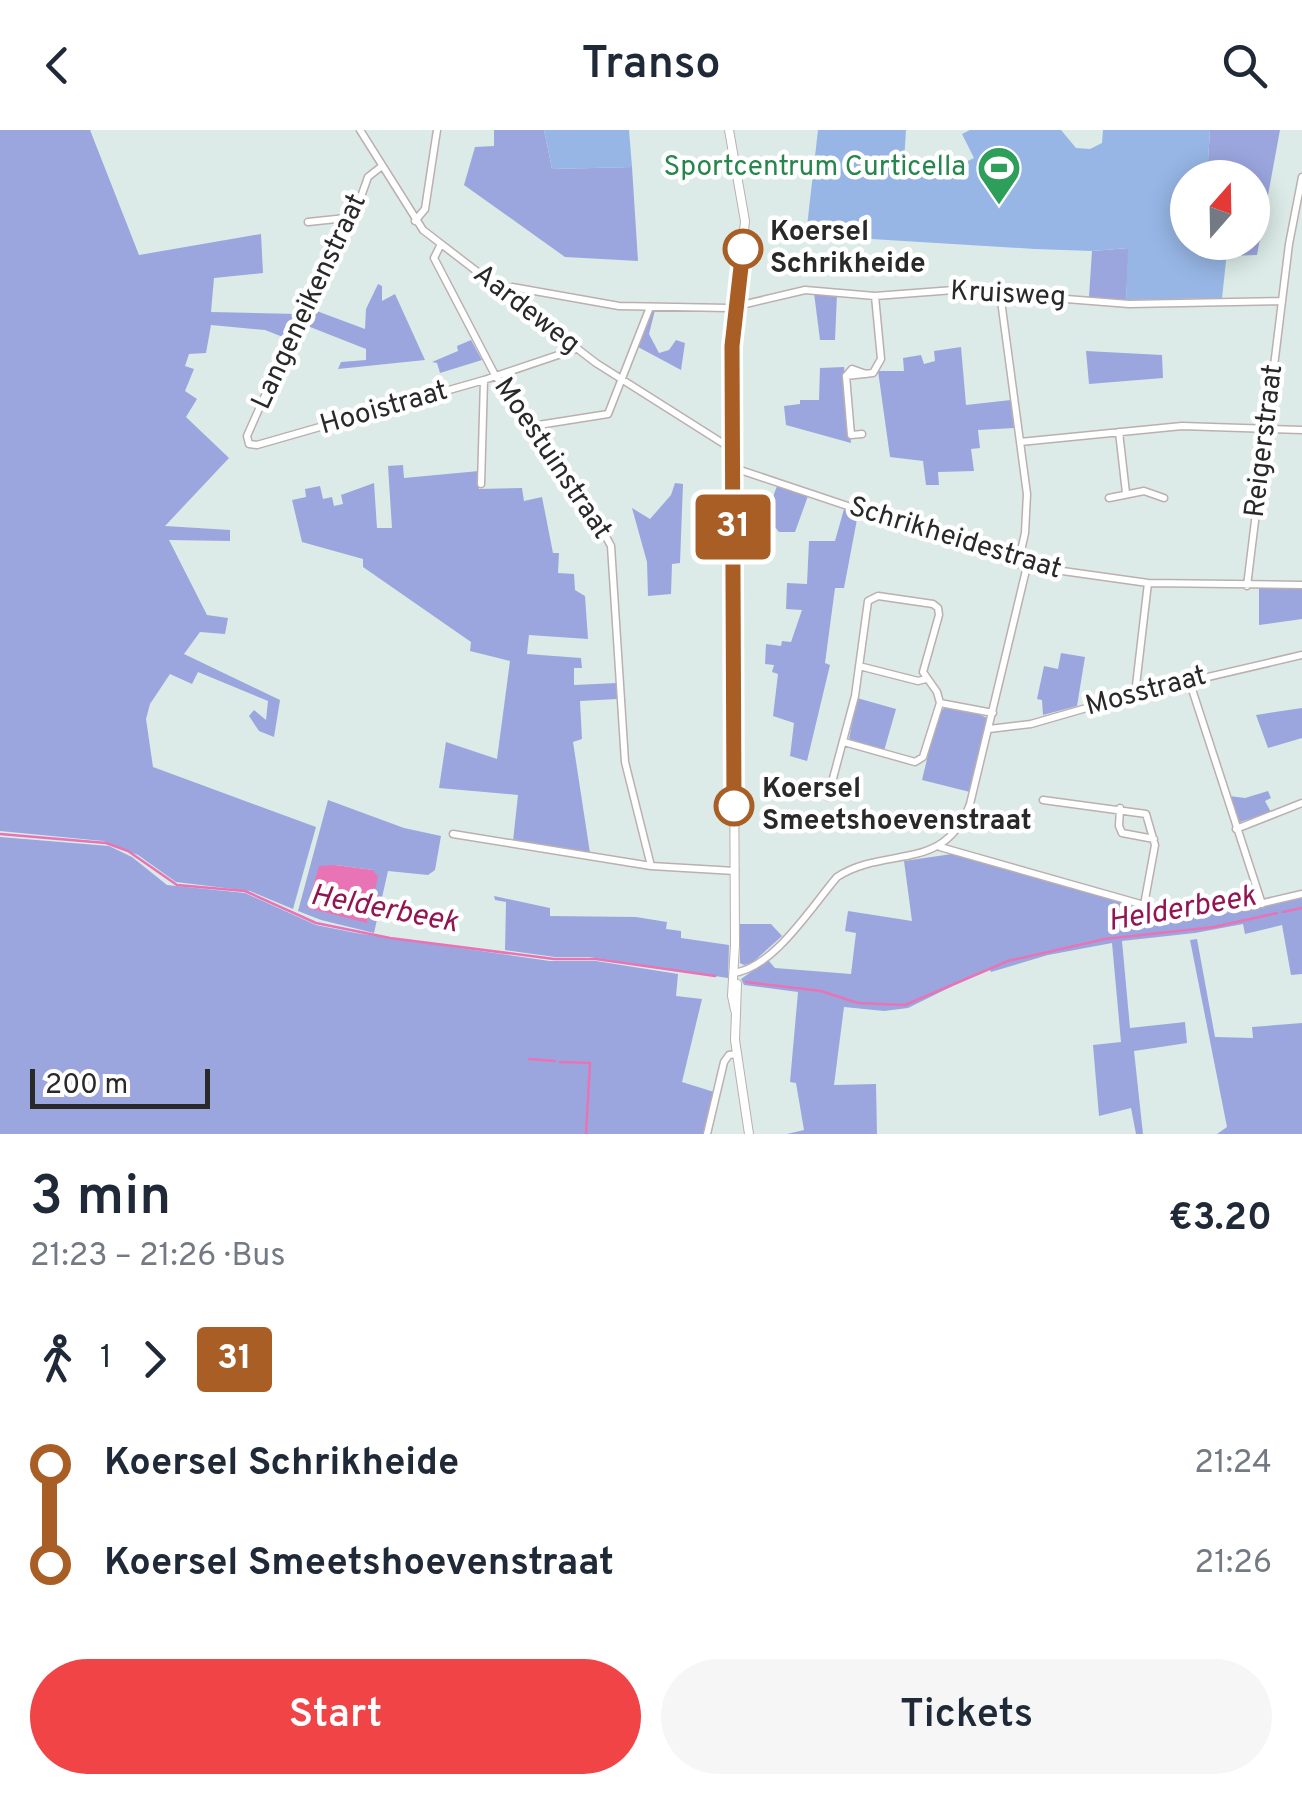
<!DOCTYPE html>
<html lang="en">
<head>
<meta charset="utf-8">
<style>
  :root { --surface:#fff; --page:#f6f6f7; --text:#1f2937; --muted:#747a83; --accent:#f04446 }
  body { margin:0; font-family:Overpass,sans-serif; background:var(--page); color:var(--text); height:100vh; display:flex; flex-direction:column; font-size:38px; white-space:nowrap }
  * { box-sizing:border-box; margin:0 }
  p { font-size:32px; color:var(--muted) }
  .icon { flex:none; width:55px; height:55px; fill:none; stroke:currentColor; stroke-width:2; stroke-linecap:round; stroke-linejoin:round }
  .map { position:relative; height:1004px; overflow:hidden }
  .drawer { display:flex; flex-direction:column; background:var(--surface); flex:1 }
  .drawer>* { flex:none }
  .badge { padding:0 20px; border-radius:8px; font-size:35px; line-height:65px }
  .needle { width:65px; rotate:20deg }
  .tools { position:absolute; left:1170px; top:30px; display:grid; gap:20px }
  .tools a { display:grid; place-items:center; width:100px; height:100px; border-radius:50%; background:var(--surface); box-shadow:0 5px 25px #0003; font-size:50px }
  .scale { position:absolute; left:30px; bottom:25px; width:180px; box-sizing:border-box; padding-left:10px; border:5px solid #292929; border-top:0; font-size:28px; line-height:35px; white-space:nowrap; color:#292929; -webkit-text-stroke:8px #fff; paint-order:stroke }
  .map>.badge { position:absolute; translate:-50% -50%; box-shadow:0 0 0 5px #fff }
  .legs { display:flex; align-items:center; gap:15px; height:110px; padding:0 30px; font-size:32px }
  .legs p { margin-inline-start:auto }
  .headline { display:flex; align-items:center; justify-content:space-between; height:170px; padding:0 30px }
  h1 { font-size:55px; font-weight:600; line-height:75px }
  .primary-button { display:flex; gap:20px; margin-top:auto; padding:20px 30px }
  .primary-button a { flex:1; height:115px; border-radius:60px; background:var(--accent); color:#fff; font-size:40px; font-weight:600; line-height:115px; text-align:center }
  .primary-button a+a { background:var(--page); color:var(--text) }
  ul { padding:0 30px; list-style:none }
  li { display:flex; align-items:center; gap:35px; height:100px; font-size:38px }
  li i { display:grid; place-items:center; width:15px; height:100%; margin:0 12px; background:currentColor }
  li i::after { content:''; width:25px; height:25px; margin:-12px; border:8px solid; border-radius:50%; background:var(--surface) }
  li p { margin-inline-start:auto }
  li:first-child i { background:linear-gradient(#0000 50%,currentColor 0) }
  li:last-child i { background:linear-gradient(currentColor 50%,#0000 0) }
  header { display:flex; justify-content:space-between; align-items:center; height:130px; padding:0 30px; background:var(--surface); font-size:45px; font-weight:600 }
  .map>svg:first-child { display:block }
</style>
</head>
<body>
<header><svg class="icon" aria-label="back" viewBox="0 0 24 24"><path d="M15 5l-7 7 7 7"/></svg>Transo<svg class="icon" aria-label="search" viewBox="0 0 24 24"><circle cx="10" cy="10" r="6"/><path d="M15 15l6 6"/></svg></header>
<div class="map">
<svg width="1302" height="1004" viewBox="0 0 1302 1004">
  <rect width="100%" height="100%" fill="#dcebe7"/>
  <path fill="#9ba6df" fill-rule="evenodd" d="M0,0H90L139,125L261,104L263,143L214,148L211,182L298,184L288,209L265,200L211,195L206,223L189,224L185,236L194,239L185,261L197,269L186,287L229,328L165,396L230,400V411L169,410L207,485L228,488L225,504L200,502L184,524L280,570L274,607L259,601L249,586L254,580L266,590L268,571L198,542L192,554L170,544L150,574L146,589L153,637L316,697L293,779L250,761L176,752L138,725L103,711L0,701Z
    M494,0H544L552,39L632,37L638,131L565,127L464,55L475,17L494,16Z
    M1210,0H1280L1257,125L1227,126L1228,113L1252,112V48L1207,46Z
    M1129,118L1126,170L1089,167L1092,121Z
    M378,154L382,156V171L395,164L425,230L338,239L341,232L366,230V219L300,193L306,177L365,199L366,179Z
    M814,163L837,164L835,210H820Z
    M651,180H655L649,204L659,223L669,220L676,210L685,213L681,240L638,217Z
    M471,210L482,230L440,243L437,233L432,232L458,221L457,216Z
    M961,217L966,275L1011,270L1014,298L978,300L980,318L971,319L974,341L938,342L939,355H926L923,331L890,327L878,241H904L903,228L921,225L924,234L935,231L934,221Z
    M1086,221L1162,225L1163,248L1089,254Z
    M844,237L851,313L786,295L784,276L800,274V270H819L820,238Z
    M403,335L404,348L479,341V359L522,358L524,371L542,367L553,423H559L558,443L574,444L575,460L585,466L588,509L529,505L527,524L581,528L582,538H574V555L617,553V569L580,571L582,609L573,612L590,723L513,711L518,665L439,658L446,612L497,629L510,531L470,521L471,512L363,437V429L302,412L292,370L306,367L305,359L320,356L323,369L332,367L334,376L343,374L341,365L374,353L377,398H392L388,336Z
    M675,353L683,354L680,433L672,434L671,464L648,466L647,432L632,378L650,389L671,365Z
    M777,356L808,366L795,402H779L766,386Z
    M844,379L858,384L844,458H835L825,533L830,535L807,631L790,626L794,593L773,586L778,544L772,542L774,535L765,534L766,514L781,516L782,511L791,512L802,480L786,479L787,453L807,454L809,411H835Z
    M1302,457V489L1259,495V458Z
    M1061,523L1085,527L1077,576L1043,585L1042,570L1037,569L1044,536L1058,539Z
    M857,568L896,579L884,621L849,609Z
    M946,577L972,581L987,588L970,662L922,650L938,583Z
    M1302,578V608L1268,618L1256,585Z
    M1268,661L1271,668L1265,671L1271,682L1240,692L1229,666L1245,668Z
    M328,670L404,698L441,706L435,740L428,745L388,741L374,803L321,790L298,781ZM335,735L373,740L367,792L307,778Z
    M0,707L109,716L132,727L167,755L245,763L316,795L356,803L550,831H596L678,844L676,866L702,869L682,952L714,962L704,1004H0Z
    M952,724L1122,772L1176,783L1237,782L1302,768V844L1291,845L1282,795L1245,804L1243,794L1195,803L1122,811L1130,898L1185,892L1187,913L1134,921L1143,1004H1136L1131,978L1099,986L1093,915L1121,912L1112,813L1048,825L991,842L989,838L908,878L884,881L844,877L834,955L876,954L877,1004H787L804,1000L796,953L790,952L798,862L744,855L741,849L768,830L775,838L851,844L856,803L845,801L848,781L912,791L904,731Z
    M494,766L550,778V786L636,787L667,792L666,799L681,801V808L729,815L728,848L589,827H555L505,820L506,772L495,770Z
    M740,794H771L782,806L752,833L744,835L740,833Z
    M1197,809L1215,907L1253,908L1252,897L1302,893V1004H1217L1227,997L1190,810Z"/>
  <path fill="#97b6e5" d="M544,0H629L632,37L552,39Z
    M818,0H906L904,32L953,38L974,28L962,4L970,0H1061L1076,18L1090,19L1102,13L1103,0H1210L1207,46L1223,47L1188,48V112L1228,113L1222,168L1126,170L1128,118L1092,121L1035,119L806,105Z"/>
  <path fill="#e874b5" d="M335,735L373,740L378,747L367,793L307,778L319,736Z"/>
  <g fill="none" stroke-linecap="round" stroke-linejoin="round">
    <path stroke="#e874b5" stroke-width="2.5" d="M0,704L106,713L128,721L177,755L245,761L316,793L390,808L554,829H596L715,846
      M1283,782L1302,778
      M746,852L821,861L858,873L905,875L1008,831L1105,809L1214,797L1277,783
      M529,929L555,931
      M560,932L590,933L586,1004"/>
    <defs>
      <path id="minor" d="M360,0L423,100L596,233L724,314L733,315
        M382,36L368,47L362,64L338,101L247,306L249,314L257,315L484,250L576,219
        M415,91L425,79L437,0
        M308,92L346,88
        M441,114L434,128L495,245L594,385L611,416L625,632L651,736
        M503,161L512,157L619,176L729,178L805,160L875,166L954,160L1129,174L1282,171
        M1000,163L1027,364L1025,403L1018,434
        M846,246L873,243L881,229L875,166
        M846,246L851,305L862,304
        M846,246L852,239L866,244
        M532,296L608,284L650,177
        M1119,302L1126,363
        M1020,312L1182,296L1302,300
        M734,338L1027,436L1148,453L1302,455
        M481,354L484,250
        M1109,368L1144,361L1164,368
        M1247,456L1289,114L1302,47
        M859,536L918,551L926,549
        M1189,550L1262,774
        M1135,564L1148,453
        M940,573L993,583
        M989,599L1031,594L1135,564L1302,525
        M828,667L855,566L868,471L878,466L933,474L938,478L939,485L923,542L937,562L940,573L923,627L915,632L844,612
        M1043,670L1146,684L1155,715L1144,775
        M1120,678L1119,696L1122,703L1154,709
        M1236,699L1302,673
        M453,704L651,736L735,741
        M940,717L1144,775L1180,781L1246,777L1302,764
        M733,843C773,839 812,776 837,747C887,715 944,744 970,674L1027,436
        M707,1004L724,932L729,925L737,924"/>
      <path id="tertiary" d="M729,0L745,91L732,217L735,815L732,866L735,880
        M737,854L735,910L749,1004"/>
    </defs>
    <use href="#minor" stroke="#bcafaf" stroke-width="9"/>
    <use href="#tertiary" stroke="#bcafaf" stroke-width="10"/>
    <use href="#minor" stroke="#fff" stroke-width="6"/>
    <use href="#tertiary" stroke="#fff" stroke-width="8"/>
  </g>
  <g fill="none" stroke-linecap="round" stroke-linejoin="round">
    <defs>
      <path id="line-1" d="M734,676L732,216L743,119"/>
    </defs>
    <use href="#line-1" stroke="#fff" stroke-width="22"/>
    <use href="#line-1" stroke="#a85e24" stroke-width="15"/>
  </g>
  <defs>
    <symbol id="stadium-pin" viewBox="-11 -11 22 30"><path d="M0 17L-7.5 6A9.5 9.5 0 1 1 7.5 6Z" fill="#2e9e5b" stroke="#fff"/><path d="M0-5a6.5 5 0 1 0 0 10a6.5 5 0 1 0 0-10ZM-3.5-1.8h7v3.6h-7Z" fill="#fff"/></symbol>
  </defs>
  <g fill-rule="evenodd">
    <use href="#stadium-pin" x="974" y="13" width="50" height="68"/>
  </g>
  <g fill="#fff" stroke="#a85e24" stroke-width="5">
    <circle cx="743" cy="119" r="18"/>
    <circle cx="734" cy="676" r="18"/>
  </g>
  <g text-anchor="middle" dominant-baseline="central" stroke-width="9" stroke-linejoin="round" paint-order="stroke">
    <g font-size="28" fill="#27864d" stroke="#fff" text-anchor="end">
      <text x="966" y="38">Sportcentrum Curticella</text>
    </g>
    <g font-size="28" font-weight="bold" fill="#292929" stroke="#fff" text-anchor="start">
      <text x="770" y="103">Koersel<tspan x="770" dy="32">Schrikheide</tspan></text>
      <text x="762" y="660">Koersel<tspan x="762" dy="32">Smeetshoevenstraat</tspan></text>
    </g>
    <g font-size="28" fill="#292929" stroke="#fff">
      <text transform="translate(1008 165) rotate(3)">Kruisweg</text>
      <text transform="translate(310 172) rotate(-65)">Langeneikenstraat</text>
      <text transform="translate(526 180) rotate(38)">Aardeweg</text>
      <text transform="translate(384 279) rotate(-16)">Hooistraat</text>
      <text transform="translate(1265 311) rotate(-83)">Reigerstraat</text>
      <text transform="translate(552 329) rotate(56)">Moestuinstraat</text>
      <text transform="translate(955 409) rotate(17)">Schrikheidestraat</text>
      <text transform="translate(1146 562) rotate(-15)">Mosstraat</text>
    </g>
    <g font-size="30" font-style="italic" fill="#921451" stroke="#fff">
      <text transform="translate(384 780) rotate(11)">Helderbeek</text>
      <text transform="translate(1182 780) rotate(-10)">Helderbeek</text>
    </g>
  </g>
</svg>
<div class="tools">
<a><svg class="needle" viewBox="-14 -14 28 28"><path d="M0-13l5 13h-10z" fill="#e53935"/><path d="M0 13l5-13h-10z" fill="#747a83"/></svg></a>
</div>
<div class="scale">200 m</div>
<b class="badge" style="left:733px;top:397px;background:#a85e24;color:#fff">31</b>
</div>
<section class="drawer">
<div class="headline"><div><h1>3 min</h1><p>21:23 – 21:26 · Bus</p></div><b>€3.20</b></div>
<div class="legs"><svg class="icon" aria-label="walk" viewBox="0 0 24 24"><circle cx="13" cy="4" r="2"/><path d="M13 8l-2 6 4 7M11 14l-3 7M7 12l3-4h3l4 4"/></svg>1<svg class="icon" aria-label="forward" viewBox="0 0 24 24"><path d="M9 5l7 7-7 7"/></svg><b class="badge" style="background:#a85e24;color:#fff">31</b></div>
<ul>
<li><i style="color:#a85e24"></i><b>Koersel Schrikheide</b><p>21:24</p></li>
<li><i style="color:#a85e24"></i><b>Koersel Smeetshoevenstraat</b><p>21:26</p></li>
</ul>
<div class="primary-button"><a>Start</a><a>Tickets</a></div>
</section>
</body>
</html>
